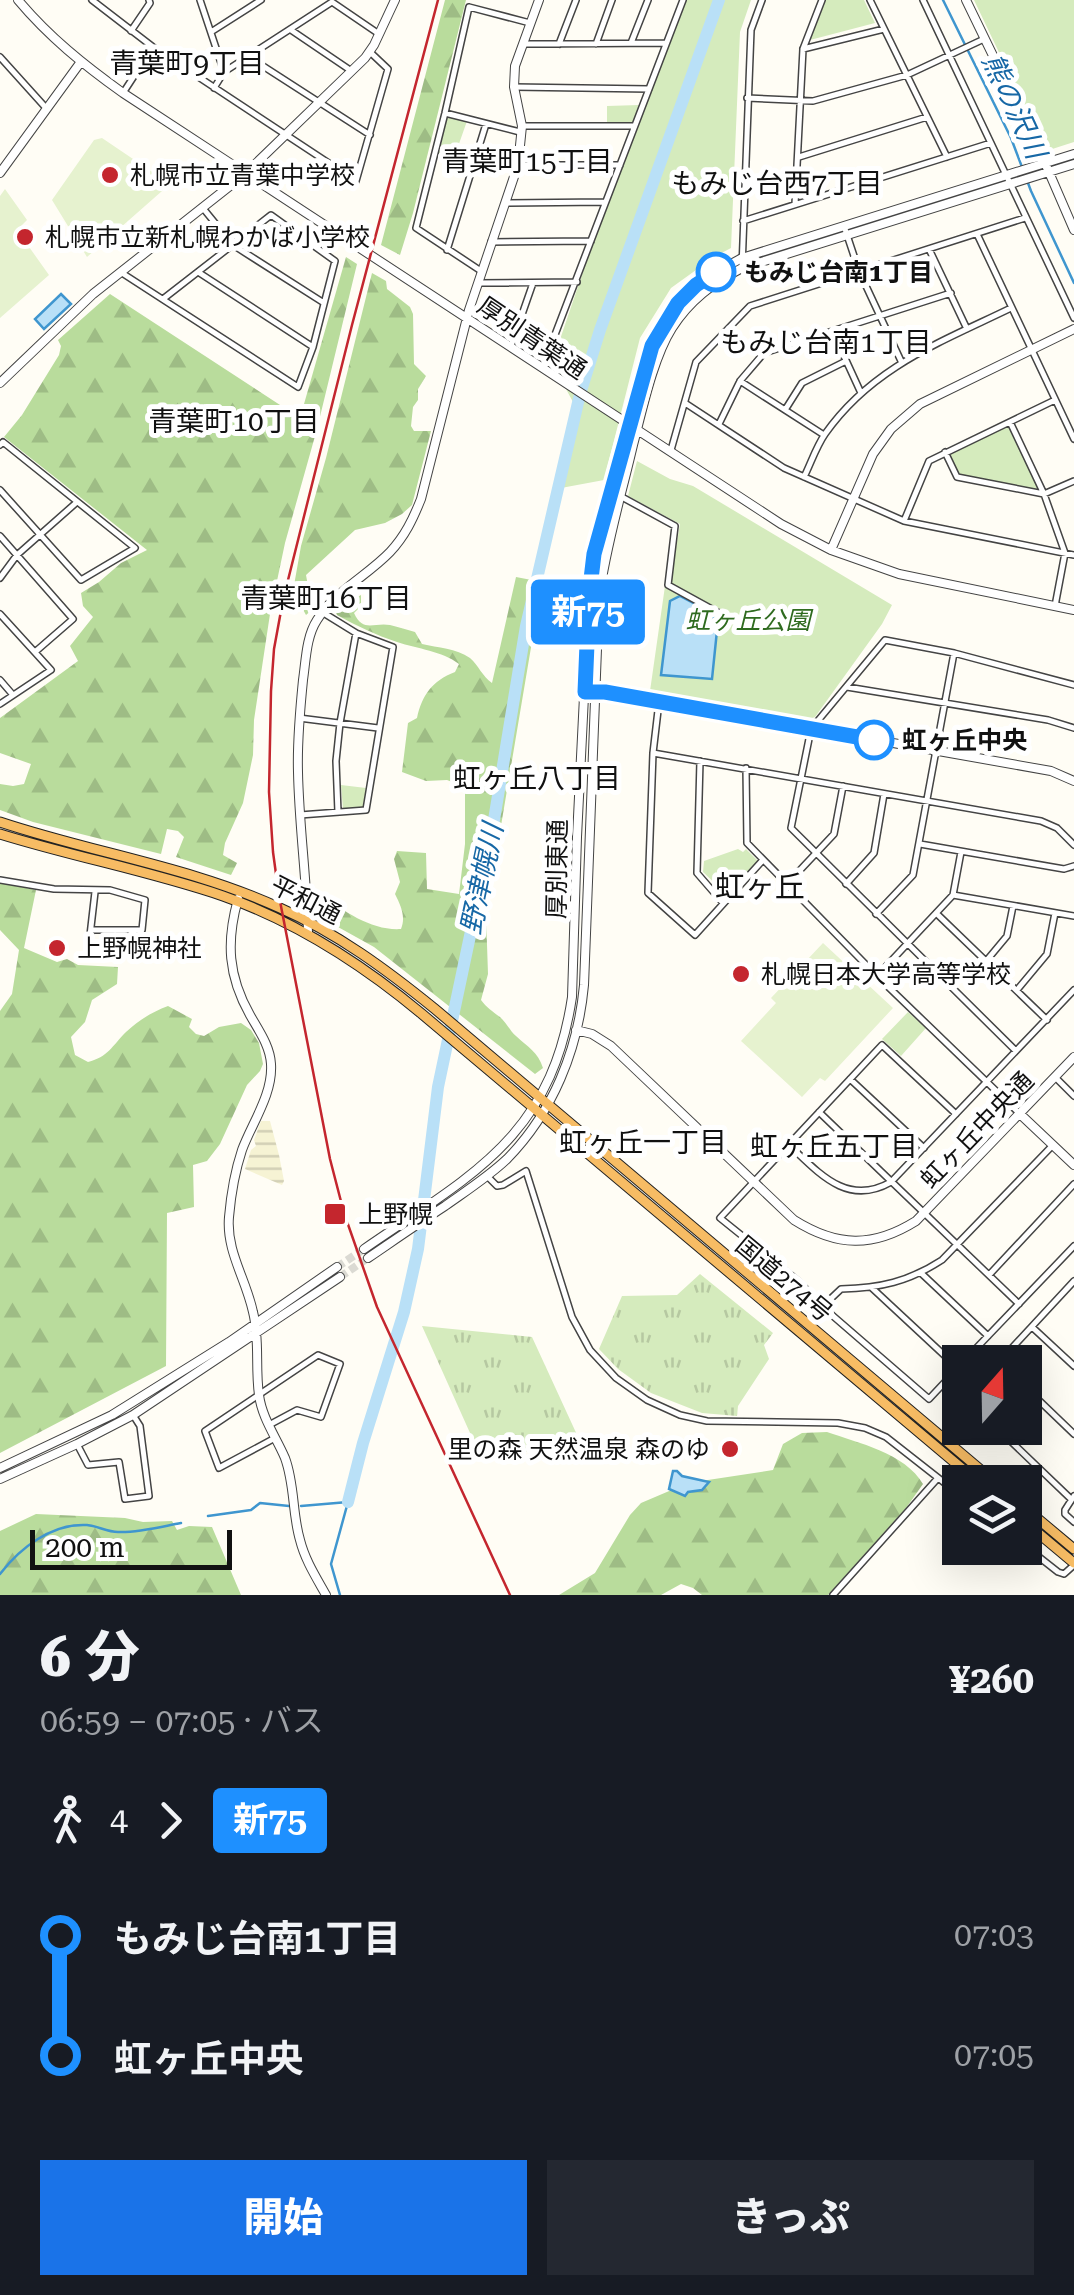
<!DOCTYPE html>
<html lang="ja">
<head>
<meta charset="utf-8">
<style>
  :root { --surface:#171b24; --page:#242831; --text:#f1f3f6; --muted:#9ea1a6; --accent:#1a73e8 }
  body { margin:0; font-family:"Roboto Serif","Noto Sans JP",serif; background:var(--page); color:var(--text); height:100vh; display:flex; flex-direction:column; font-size:38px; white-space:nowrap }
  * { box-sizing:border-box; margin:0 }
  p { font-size:32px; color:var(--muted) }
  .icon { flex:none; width:55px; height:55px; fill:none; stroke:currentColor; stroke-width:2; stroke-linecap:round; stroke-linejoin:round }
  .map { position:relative; height:1595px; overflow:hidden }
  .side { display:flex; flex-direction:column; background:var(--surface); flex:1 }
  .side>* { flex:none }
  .badge { padding:0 20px; border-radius:8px; font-size:35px; line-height:65px }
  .needle { width:65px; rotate:20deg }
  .tools { position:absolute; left:942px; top:1345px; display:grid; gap:20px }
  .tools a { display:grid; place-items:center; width:100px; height:100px; border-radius:0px; background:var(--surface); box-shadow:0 10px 40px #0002; font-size:50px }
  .scale { position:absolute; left:30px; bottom:25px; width:202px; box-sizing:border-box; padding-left:10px; border:5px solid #111; border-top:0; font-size:28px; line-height:35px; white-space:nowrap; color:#111; -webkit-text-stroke:8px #fff; paint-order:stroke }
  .map>.badge { position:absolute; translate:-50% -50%; box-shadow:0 0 0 5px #fff }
  .legs { display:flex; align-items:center; gap:15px; height:110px; padding:0 40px; font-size:32px }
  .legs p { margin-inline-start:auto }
  .overview { display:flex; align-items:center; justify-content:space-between; height:170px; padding:0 40px }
  h1 { font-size:55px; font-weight:800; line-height:75px }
  .action { display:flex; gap:20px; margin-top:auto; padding:20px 40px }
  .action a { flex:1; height:115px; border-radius:0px; background:var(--accent); color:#fff; font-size:40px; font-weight:800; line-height:115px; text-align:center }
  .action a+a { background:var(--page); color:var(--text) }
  ul { padding:0 40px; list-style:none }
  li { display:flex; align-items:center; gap:35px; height:120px; font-size:38px }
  li i { display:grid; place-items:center; width:15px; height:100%; margin:0 12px; background:currentColor }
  li i::after { content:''; width:25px; height:25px; margin:-12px; border:8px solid; border-radius:50%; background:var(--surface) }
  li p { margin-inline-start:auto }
  li:first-child i { background:linear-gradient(#0000 50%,currentColor 0) }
  li:last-child i { background:linear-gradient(currentColor 50%,#0000 0) }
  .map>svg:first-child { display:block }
</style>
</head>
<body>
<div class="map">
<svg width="1074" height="1595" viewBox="0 0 1074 1595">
  <defs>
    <pattern id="farmland-rules" width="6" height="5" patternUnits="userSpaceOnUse" patternTransform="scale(2.5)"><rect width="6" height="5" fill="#f6f3d4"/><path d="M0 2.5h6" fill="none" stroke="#d2cfb5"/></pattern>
    <pattern id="grass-tufts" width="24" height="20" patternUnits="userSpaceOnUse" patternTransform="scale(2.5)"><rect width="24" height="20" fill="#d5ebbd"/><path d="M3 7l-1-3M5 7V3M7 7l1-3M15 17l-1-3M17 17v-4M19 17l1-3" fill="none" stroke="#b6c8a1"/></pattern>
    <pattern id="forest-firs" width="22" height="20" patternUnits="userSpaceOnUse" patternTransform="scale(2.5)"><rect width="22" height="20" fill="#b9dc9c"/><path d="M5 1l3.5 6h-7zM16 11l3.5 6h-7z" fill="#9ebc85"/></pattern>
  </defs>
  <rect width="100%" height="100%" fill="#fffdf5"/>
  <path fill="url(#farmland-rules)" d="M261,1121H270L279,1155L284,1181L282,1185L245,1169L251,1150L256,1146L254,1140Z"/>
  <path fill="url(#grass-tufts)" d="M700,1274L773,1333L764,1345L769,1359L738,1406L737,1416L702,1413L651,1393L618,1369L599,1349L622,1296L677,1295Z
    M422,1326L532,1337L584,1450L479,1453Z"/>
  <path fill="url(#forest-firs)" d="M445,0H466L413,213L400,255L381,245Z
    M346,257L357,264L317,429L285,543L270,614L254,720L253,755L243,803L225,843L223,855L237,863L231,875L176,857L184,837L178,831L167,829L161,854L33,822L0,810V784L13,786L24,784L31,764L0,753V718L78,661L70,646L93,617L83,606L81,593L99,582L121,563L147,550L4,437L22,415L59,355L61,346L58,340L110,294L300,418Z
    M372,273L386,281L387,289L410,307L413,314L414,364L426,376L418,389V400L413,407L411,426L414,431H431L412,505L402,514L385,523L355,530L306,575L308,586L323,600L306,615L293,591L301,546L326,458Z
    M516,577L542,582L486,915L488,974L481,1000C487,1008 492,1011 500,1017C506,1022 510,1031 516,1036C528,1047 538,1052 543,1068L535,1074L374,947L329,922L315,907L318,895H323C344,912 373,931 401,929C406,917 401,906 395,894L400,882L394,859L397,851L426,853L427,889L459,894L465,844V787L447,780L426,781L402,772L408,723L417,718C422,695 432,681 455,672L459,664C442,651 418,649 397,642C376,635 357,626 337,615L335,610L361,595V606L354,613C363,633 374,622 390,625C399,627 407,630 415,632L422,644C438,648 456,648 470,658C479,666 482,676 492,683Z
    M0,883L36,890L24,948L57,962L67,959L78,965L118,967L117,984L92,1000L85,1022L71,1037L75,1055L88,1062C108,1057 112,1046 126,1032C139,1020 152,1012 168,1006L192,1019L189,1027L196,1034L204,1036L219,1027L241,1023L251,1030L259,1043L263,1064L260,1071L247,1085L220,1144L207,1161L193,1165L194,1207L167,1213L166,1366L0,1453V1011L12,994L19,950L0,930Z
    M827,1432C858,1443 905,1453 923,1484L906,1508L828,1595H702L693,1588L681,1584L661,1595H559L595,1573L630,1515L641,1503L688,1483L773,1470L783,1444L802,1433Z
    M36,1514L125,1518L143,1522L172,1521L177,1530L189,1526L212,1527L241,1595H0V1531Z"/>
  <path fill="#d5ebbd" d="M686,0H751L740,32L731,248L714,257L671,288L640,338L604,480L561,488L580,415L552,363L586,263Z
    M826,0H864L875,23L810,40Z
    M974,0H1074V142L1046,151Z
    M639,105L633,122H607V106Z
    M447,117L467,121L454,158L439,153Z
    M1010,421L1044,494L957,477L945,452Z
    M637,461L670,479L693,486L892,605L882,624L815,717L810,719L650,691L667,572H672L680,524L628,496Z
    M341,785L366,788L363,807L343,809Z
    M738,849L743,852L746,849L758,861L729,892H724L703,872L704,861Z
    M908,1012L926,1028L901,1056L882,1039Z"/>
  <path fill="#e6f2cf" d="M102,138L170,184L87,257L52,200L94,140Z
    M5,189L27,220L17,230L49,275L0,318V196Z
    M823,943L893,1008L825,1081L820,1078L802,1097L741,1041L776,1003L771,998Z"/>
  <path fill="#b9e0f7" stroke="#3f96cf" stroke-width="2.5" d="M61,294L71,304L44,329L35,319Z
    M680,596L714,614V620L718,621L712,679L661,675L670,601Z
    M673,1471H677L682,1476L709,1482L702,1490L688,1492L685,1496L669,1489Z"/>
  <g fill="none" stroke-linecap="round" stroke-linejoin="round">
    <path stroke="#3f96cf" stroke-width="2.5" d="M943,0L1011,138L1031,191L1074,283
      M301,1506L348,1502L331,1564L340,1595
      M208,1516L251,1510L260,1503L289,1506
      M0,1574C20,1548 52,1523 87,1525C98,1526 107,1532 118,1532C138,1533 160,1527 181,1523"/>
    <path stroke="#b9e0f7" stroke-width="12" d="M348,1502L363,1443L404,1312L418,1249L438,1087L492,832L526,626L580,394L600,330L719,0"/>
    <path stroke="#dbdad3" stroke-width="8" stroke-dasharray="8 4" stroke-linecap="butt" d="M337,1267L364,1249
      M340,1277L368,1258"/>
    <defs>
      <path id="minor" d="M92,0L153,47L356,181L388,69L370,52
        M200,0L224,72
        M870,0L947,157
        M923,0L1074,318
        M291,30L350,70
        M131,31L150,3L149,0
        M211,32L261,0
        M631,43L648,0
        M525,44L666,43
        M559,44L576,0
        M596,44L612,0
        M803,49L884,29
        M0,57L46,108
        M249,57L370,135
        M514,87L649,89
        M214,88L224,72L332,2L379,34
        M123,93L153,47
        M747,98L813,101L907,75L984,39
        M445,113L520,132
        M522,126H634
        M799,157L927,117
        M518,165H620
        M505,203L605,202
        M795,204L803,49L822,0
        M202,207L233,245L324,303
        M743,221L991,143
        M844,226L859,271L901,361
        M977,234L1074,439
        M491,242L591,241
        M929,249L967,329
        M447,250L486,124
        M742,268L751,30L762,0
        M481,271L416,228L445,113L469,7L530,23
        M198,272L313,347
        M122,273L298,387L313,347L335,261L271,215L163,299
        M478,283L577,282
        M833,332L861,393
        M511,346L533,283
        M543,366L683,0
        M740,381L824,435
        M685,403L784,468L904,521L1074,555
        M785,410L802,383L846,361
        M1010,422L1044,494L1065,553L1055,606
        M719,424L740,381L764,353L951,293
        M0,445L3,442L135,548L81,580L0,490
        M671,450L696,362L750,306L1025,218
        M945,452L957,477L1044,494L1074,481
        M804,477C811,463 816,447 825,434C872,367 941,342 1011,308
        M620,496L675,526L668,585L719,613
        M904,521L929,461L1055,400
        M0,536L73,619L35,652
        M0,578L17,555L77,502
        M0,614L51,670L0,704
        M0,680L13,695
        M847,687L1048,720L1074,728
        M659,702L653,753L648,893L695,935L762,861
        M299,718L378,728
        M653,753L1041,821L1057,828L1074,845
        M700,761L697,873L723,903
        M746,768L747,843L877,976L1020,1114
        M338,812L336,761L340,723L356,633
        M300,815L366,810L393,647L356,633L322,612
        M920,844L1064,869L1074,866
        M0,880L54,889L110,890L145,900L142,930H92
        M846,884L874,853L884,794
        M786,885L834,834L843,786
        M953,895L1074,916
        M936,913L1047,1020
        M876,914L913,875L954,653
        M89,944L95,892
        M987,960L1007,936L1013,906
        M877,976L953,895L961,852
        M1017,990L1047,954L1055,913
        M1016,1051L791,828L811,729L885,640L954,653L1074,685
        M1055,1077L1074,1096
        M850,1079L924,1148
        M819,1112L1019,1304
        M956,1114L882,1045L720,1218L797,1280L833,1316L929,1399L960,1366
        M789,1145C819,1173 847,1207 891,1182L1074,990
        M487,1176L497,1186L503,1185L526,1171L572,1317L590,1350L616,1378L647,1400L680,1415L707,1421L838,1423L865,1428L886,1437L960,1495
        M921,1273L988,1336
        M989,1275L1074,1184
        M872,1288L958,1368
        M823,1306L841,1289C880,1288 908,1282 942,1260L1053,1145
        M1032,1327L1074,1366
        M963,1362L1074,1246
        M999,1362L1074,1281
        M947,1380L960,1392
        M1025,1387L1074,1434
        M269,1425L297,1410L321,1417L340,1364L318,1355L205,1431L219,1468L275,1438
        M997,1428L1071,1499
        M77,1444L88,1465L119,1462L125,1499L149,1496L140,1426L133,1415
        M1074,1496L1065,1510V1514L1074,1522
        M1025,1546L1058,1572L1064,1574L1074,1565
        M833,1595L938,1478"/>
      <path id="tertiary" d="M18,0C49,37 84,65 123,93L781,524L831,550L899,574L1074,610
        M966,0L1045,163L1074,230
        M0,173L80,63
        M0,383L93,294L245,174L365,58L374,45L395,0
        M831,550L873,454L891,429L920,404L1074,329
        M592,692H605L1051,771L1074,781
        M238,899C226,942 228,976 250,1015C259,1031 270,1046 271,1064C273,1094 252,1123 242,1150C235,1171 231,1194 229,1217C226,1251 246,1279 253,1312C260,1339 255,1367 259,1395C262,1418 276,1437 285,1458C295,1485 292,1513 300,1540C305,1560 316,1577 326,1595
        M308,934C307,880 299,826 298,772C297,741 300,710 303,680C306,660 306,637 317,620C335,591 367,576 390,552C405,536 413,519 421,499L469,310L518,165L522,126L514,87L515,66L539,0
        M576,1030L592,1034L611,1046L794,1220C837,1247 873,1248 916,1221L1074,1057
        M1020,1114L1074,1165
        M364,1249C471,1175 551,1138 572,997L577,837L589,596L595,554L652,346C676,302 697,281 742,258L1074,154
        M368,1258C393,1241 419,1223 445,1206C466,1191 488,1177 507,1159C553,1112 578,1050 584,985L599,597C606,546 621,496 633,445C642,411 653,358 672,328C690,300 713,283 742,268L1074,164
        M0,1468L112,1415L229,1342L337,1267
        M0,1479L77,1444L133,1415L340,1277"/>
      <path id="trunk" d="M0,822C93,853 191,867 280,908C337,933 387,970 435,1009L995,1482
        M0,834C74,857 150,871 223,896C297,922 362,964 422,1014L978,1482
        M1025,1508L1074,1549
        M1025,1522L1074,1563"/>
    </defs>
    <use href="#minor" stroke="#444" stroke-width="8"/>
    <use href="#tertiary" stroke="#444" stroke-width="10"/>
    <use href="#trunk" stroke="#222" stroke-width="11"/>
    <use href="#minor" stroke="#fff" stroke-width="5"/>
    <use href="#tertiary" stroke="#fff" stroke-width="8"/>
    <use href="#trunk" stroke="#f7bc64" stroke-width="9"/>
    <path stroke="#c4262e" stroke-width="2.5" d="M438,0L352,325L283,600L274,649L271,691L269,792L273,852L279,896L330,1159L344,1213L377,1307L510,1595"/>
  </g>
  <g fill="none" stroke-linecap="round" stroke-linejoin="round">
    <defs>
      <path id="line-1" d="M716,272L696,285L678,303L652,346L594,554L589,596L585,692H605L874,740"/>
    </defs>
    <use href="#line-1" stroke="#fff" stroke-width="22"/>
    <use href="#line-1" stroke="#1e90ff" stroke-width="15"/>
  </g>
  <g fill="#c4262e" stroke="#fff" stroke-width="4">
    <circle cx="110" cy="175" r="10"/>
    <circle cx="25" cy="237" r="10"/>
    <circle cx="57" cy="948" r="10"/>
    <circle cx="741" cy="974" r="10"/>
    <rect x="323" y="1202" width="24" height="24" rx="5"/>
    <circle cx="730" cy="1449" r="10"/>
  </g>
  <g fill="#fff" stroke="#1e90ff" stroke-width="5">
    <circle cx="716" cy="272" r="18"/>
    <circle cx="874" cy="740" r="18"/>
  </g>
  <g text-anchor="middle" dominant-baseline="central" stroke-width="10" stroke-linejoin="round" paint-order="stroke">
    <g font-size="25" fill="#111" stroke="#fff" text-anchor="start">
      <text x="130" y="175">札幌市立青葉中学校</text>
      <text x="45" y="237">札幌市立新札幌わかば小学校</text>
      <text x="77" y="948">上野幌神社</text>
      <text x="761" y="974">札幌日本大学高等学校</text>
      <text x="358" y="1214">上野幌</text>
      <text x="710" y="1449" text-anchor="end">里の森 天然温泉 森のゆ</text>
    </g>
    <g font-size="25" font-weight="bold" fill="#111" stroke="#fff" text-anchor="start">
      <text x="744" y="272">もみじ台南1丁目</text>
      <text x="902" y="740">虹ヶ丘中央</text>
    </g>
    <g font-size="25" fill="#111" stroke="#fff">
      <text transform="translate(532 338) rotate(34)">厚別青葉通</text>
      <text transform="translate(557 869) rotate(-89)">厚別東通</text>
      <text transform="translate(306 900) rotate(27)">平和通</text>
      <text transform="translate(977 1130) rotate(-46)">虹ヶ丘中央通</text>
      <text transform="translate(784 1279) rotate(40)">国道274号</text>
    </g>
    <g font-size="25" font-style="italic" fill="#2f6b1f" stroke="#fff">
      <text x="748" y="620">虹ヶ丘公園</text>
    </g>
    <g font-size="28" fill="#111" stroke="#fff">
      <text x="187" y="63">青葉町9丁目</text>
      <text x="527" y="161">青葉町15丁目</text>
      <text x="777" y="183">もみじ台西7丁目</text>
      <text x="826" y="342">もみじ台南1丁目</text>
      <text x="234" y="421">青葉町10丁目</text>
      <text x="326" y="598">青葉町16丁目</text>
      <text x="537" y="778">虹ヶ丘八丁目</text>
      <text x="643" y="1142">虹ヶ丘一丁目</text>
      <text x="834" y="1146">虹ヶ丘五丁目</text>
    </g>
    <g font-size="28" font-style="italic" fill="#1768a6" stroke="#fff">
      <text transform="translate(1014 106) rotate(65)">熊の沢川</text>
      <text transform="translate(482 879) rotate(-78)">野津幌川</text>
    </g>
    <g font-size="30" fill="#111" stroke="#fff">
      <text x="760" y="886">虹ヶ丘</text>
    </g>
  </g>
</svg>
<div class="tools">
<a><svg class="needle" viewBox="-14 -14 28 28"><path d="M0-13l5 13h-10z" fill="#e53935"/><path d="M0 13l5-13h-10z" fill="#9ea1a6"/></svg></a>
<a><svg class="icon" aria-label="layers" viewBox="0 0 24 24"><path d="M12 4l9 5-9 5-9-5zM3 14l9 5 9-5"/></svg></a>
</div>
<div class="scale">200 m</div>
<b class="badge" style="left:588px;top:612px;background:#1e90ff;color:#fff">新75</b>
</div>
<section class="side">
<div class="overview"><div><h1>6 分</h1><p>06:59 – 07:05 · バス</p></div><b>¥260</b></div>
<div class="legs"><svg class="icon" aria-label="walk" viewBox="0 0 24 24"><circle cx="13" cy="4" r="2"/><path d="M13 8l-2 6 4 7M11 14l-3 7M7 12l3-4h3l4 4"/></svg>4<svg class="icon" aria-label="forward" viewBox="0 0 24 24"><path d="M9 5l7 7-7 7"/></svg><b class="badge" style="background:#1e90ff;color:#fff">新75</b></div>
<ul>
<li><i style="color:#1e90ff"></i><b>もみじ台南1丁目</b><p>07:03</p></li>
<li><i style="color:#1e90ff"></i><b>虹ヶ丘中央</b><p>07:05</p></li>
</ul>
<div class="action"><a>開始</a><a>きっぷ</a></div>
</section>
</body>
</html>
